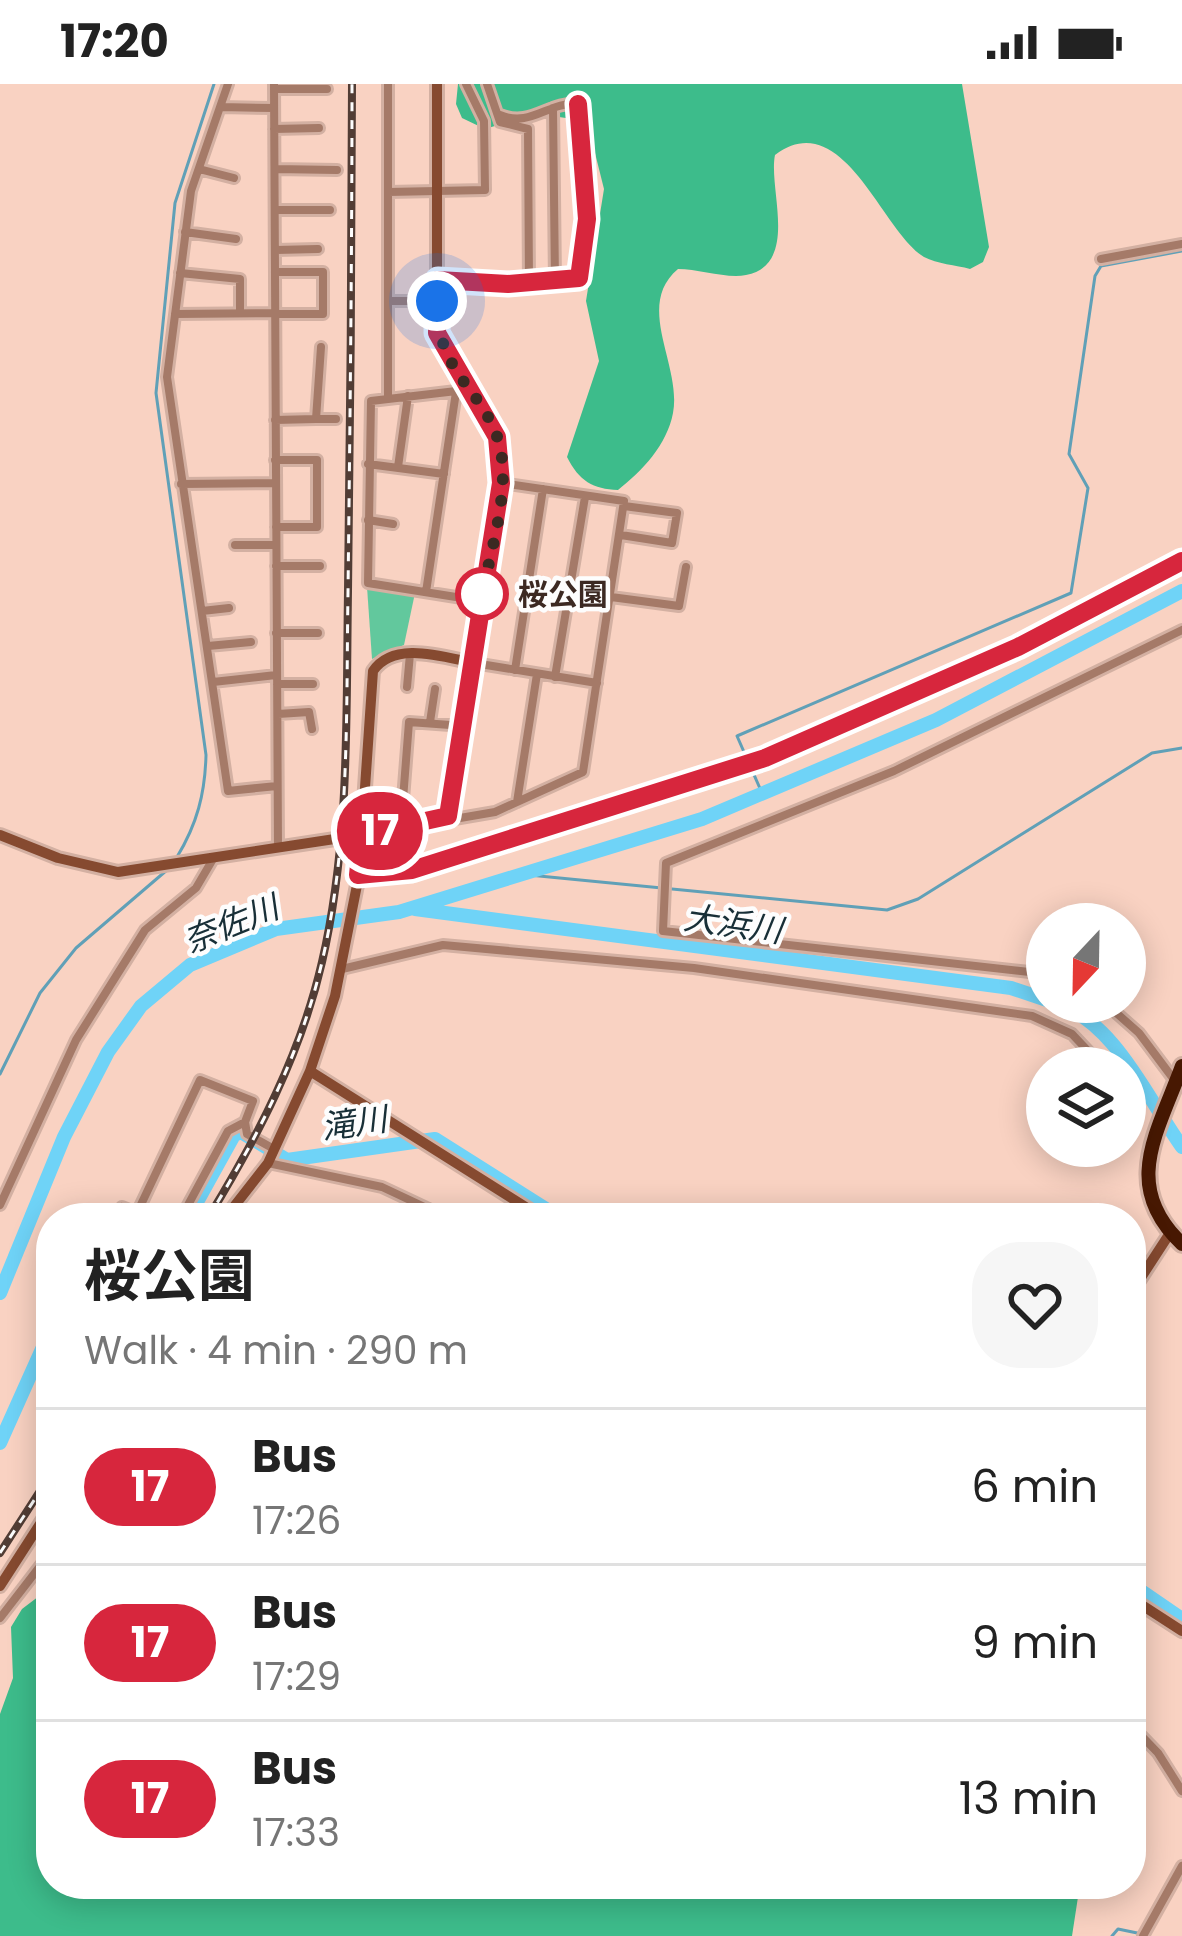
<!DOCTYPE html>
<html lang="en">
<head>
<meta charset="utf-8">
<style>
  :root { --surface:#fff; --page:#f6f6f6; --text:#222; --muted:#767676; --line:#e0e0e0 }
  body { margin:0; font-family:Poppins,"Noto Sans JP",sans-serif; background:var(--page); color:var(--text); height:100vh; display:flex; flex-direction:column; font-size:45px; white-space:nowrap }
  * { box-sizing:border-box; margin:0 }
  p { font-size:39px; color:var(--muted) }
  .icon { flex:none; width:66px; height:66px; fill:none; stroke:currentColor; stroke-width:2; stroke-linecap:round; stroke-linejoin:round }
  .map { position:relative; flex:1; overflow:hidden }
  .side { position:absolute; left:36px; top:1119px; width:1110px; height:696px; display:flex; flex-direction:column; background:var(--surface); border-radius:48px; box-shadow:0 6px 30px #0003 }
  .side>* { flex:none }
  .badge { padding:0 24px; border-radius:39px; font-size:42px; line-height:78px }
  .needle { width:78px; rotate:202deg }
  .tools { position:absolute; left:1026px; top:819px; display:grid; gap:24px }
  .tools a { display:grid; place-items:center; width:120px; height:120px; border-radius:50%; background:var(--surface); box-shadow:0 6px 30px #0003; font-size:60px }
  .you { position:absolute; width:60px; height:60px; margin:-30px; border:9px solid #fff; border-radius:50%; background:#1a73e8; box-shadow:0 0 0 18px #1a73e833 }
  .map>.badge { position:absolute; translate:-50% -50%; box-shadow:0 0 0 6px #fff }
  .round { display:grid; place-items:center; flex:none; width:126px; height:126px; border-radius:48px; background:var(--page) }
  .summary { display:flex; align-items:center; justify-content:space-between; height:204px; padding:0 48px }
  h1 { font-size:57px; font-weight:700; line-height:90px }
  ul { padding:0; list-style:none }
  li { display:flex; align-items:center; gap:36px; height:156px; padding:0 48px; border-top:3px solid var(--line) }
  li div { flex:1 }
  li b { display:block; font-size:45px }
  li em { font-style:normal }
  li .badge { min-width:132px; font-weight:700; text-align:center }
  .status { display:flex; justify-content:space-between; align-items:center; height:84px; padding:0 60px; background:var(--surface); direction:ltr }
  .status svg { height:33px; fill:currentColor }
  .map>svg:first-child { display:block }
</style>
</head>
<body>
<div class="status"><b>17:20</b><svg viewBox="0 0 49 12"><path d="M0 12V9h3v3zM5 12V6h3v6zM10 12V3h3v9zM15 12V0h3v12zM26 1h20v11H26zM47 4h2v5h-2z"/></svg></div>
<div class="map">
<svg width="1182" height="1852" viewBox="0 0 1182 1852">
  <rect width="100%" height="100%" fill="#f9d2c2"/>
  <path fill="#62c89d" d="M367,503L415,509L404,561L372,575Z"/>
  <path fill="#3dbc8b" d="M458,0H962L989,163L983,178L970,185C956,181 937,180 924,173C882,148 843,20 775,71C768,105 800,180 746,191C727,195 699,185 678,185C634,222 682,281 673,329C667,361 642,387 618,406C593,405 579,397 567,373L599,277L586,217L604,105L588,41C549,25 523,33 485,45L462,34L456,20Z
    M51,1503V1800H1080L1072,1852H0V1630L13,1594L11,1543L22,1525Z"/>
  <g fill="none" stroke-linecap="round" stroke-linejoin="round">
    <path stroke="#60a0b7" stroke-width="3" d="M762,709L737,652L1071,509L1088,404L1069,370L1095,192L1101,182L1182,167
      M177,773C197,740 205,710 206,671L156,309L175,119L214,0
      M529,791L887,826L918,815L1152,669L1182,664
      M0,990L40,909L76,864L167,786
      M1112,1852L1118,1845L1142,1850"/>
    <path stroke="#6fd3f7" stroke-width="14" d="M415,825L1011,904L1047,916
      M1054,918C1115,937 1147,1014 1182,1063
      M188,1134L234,1051L241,1048L287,1076L435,1055L560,1134
      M0,1209L64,1053L108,968L141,922L190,881L276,845L399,828L702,735L936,636L1182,507
      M0,1359L51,1245
      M1131,1500L1182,1535"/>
    <defs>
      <path id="street" d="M228,0L220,23L274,24
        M274,0L278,763
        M388,0V314
        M487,0L500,38L528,45L529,200
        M274,5H327
        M220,23L191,107L167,293L228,707L277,702
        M553,24L555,198
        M274,45L319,44
        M199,85L234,94
        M275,85L337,86
        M388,108L485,106L484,37L466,0
        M275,126H330
        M185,148L236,155
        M276,166L318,165
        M1101,175L1182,160
        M180,189L240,195V229
        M438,196L547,199L583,190L587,135L578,20C549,17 531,44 500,31
        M389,217H437
        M175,230L275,229
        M275,230H323V188H276
        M465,306L371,317L368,499L481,517
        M316,335H336
        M275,336L316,335L321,263
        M275,376H317V443H276
        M368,380L444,390
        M398,383L408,312
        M181,400L274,399
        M368,436L393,440
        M621,451L672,459L677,429L624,422
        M235,461H276
        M276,482H320
        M426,508L456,308
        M611,513L679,522L686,483
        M202,527L229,524
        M276,549H318
        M208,562L251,558
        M515,586L543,405
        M555,593L585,413
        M213,598L276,591
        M277,600H313
        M407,603L410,570
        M278,630L309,628L312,645
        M430,638L435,605
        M517,718L537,590
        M449,732L474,579L597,599
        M401,741L409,638L464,642
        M361,751L495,728L583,688L624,417L501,399
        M359,791L412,786L724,690L834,647L1104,522L1182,477
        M342,885L443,861L694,884L1032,932L1072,950L1104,984
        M1047,890L663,847L666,779L894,687L1182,546
        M1104,918L1139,949L1175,997
        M1125,1016L1135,1032
        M268,1079L382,1103L448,1134
        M0,1121L76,956L145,846L196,804L213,775
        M122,1123L137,1129
        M150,1134L137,1129L200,996L253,1017L245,1038L247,1050L274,1065
        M181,1134L228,1047L245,1038
        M0,1534L51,1468
        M1131,1641L1158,1669L1182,1707
        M1143,1852L1182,1782"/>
      <path id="secondary" d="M0,751L58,774L118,788L361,751
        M310,987L543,1134
        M225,1134L268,1079L310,987L335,912L359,791L373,587C394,556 443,573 474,579L479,555L501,373L497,353L437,249V0
        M1131,1209L1170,1149
        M0,1502L51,1423
        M1131,1514L1182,1547"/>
      <path id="highway" d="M1182,982C1157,1050 1121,1102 1182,1160"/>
    </defs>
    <use href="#street" stroke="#d3b0a2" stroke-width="14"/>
    <use href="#secondary" stroke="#d3b0a2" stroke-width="16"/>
    <use href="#highway" stroke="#d3b0a2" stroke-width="20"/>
    <use href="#street" stroke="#a57a68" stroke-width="8"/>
    <use href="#secondary" stroke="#864a30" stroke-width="10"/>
    <use href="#highway" stroke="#471802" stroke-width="14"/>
    <defs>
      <path id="rail" d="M208,1134C257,1054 301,970 322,878C350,757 346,632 348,508C350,339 352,169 352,0
        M0,1469L51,1390"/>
    </defs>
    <use href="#rail" stroke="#523d35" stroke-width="8"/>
    <use href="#rail" stroke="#fdfdfd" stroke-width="3" stroke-dasharray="9" stroke-linecap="butt"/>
  </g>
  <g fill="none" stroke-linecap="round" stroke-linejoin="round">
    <defs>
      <path id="line" d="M578,20L587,135L579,194L508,200L438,196L437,249L497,353L501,399L448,732L362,751L358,791L412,786L765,674L1018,563L1182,477"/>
    </defs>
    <use href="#line" stroke="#fff" stroke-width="27"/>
    <use href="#line" stroke="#d7263d" stroke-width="18"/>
    <path stroke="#3c2922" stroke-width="12" stroke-dasharray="0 21.6" d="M437,217C436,290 484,305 499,359C512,406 489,470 481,517L482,510"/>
  </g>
  <circle fill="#fff" stroke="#d7263d" stroke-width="6" cx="482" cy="510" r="24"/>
  <g text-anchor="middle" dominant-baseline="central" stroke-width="9" stroke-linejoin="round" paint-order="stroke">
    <g font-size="30" font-weight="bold" fill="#3c2922" stroke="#fdfdfd" text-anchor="start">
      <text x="518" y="510">桜公園</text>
    </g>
    <g font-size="33" font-style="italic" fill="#182f37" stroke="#fdfdfd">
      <text transform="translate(231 840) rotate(-22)">奈佐川</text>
      <text transform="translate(733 840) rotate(8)">大浜川</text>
      <text transform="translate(354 1039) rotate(-8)">滝川</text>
    </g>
  </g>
</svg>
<div class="tools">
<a><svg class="needle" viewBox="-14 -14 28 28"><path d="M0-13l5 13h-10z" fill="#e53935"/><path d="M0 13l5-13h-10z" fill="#767676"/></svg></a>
<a><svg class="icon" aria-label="layers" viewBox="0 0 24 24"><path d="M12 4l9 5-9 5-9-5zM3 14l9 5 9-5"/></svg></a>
</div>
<div class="you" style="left:437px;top:217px"></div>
<b class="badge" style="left:380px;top:747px;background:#d7263d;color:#fff">17</b>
<section class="side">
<div class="summary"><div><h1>桜公園</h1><p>Walk · 4 min · 290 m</p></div><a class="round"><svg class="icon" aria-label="heart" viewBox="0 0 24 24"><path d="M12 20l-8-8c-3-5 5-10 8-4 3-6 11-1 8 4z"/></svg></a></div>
<ul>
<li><span class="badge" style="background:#d7263d;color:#fff">17</span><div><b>Bus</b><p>17:26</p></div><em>6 min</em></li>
<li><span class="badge" style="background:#d7263d;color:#fff">17</span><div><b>Bus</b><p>17:29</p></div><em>9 min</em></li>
<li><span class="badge" style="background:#d7263d;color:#fff">17</span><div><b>Bus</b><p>17:33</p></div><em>13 min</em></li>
</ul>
</section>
</div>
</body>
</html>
